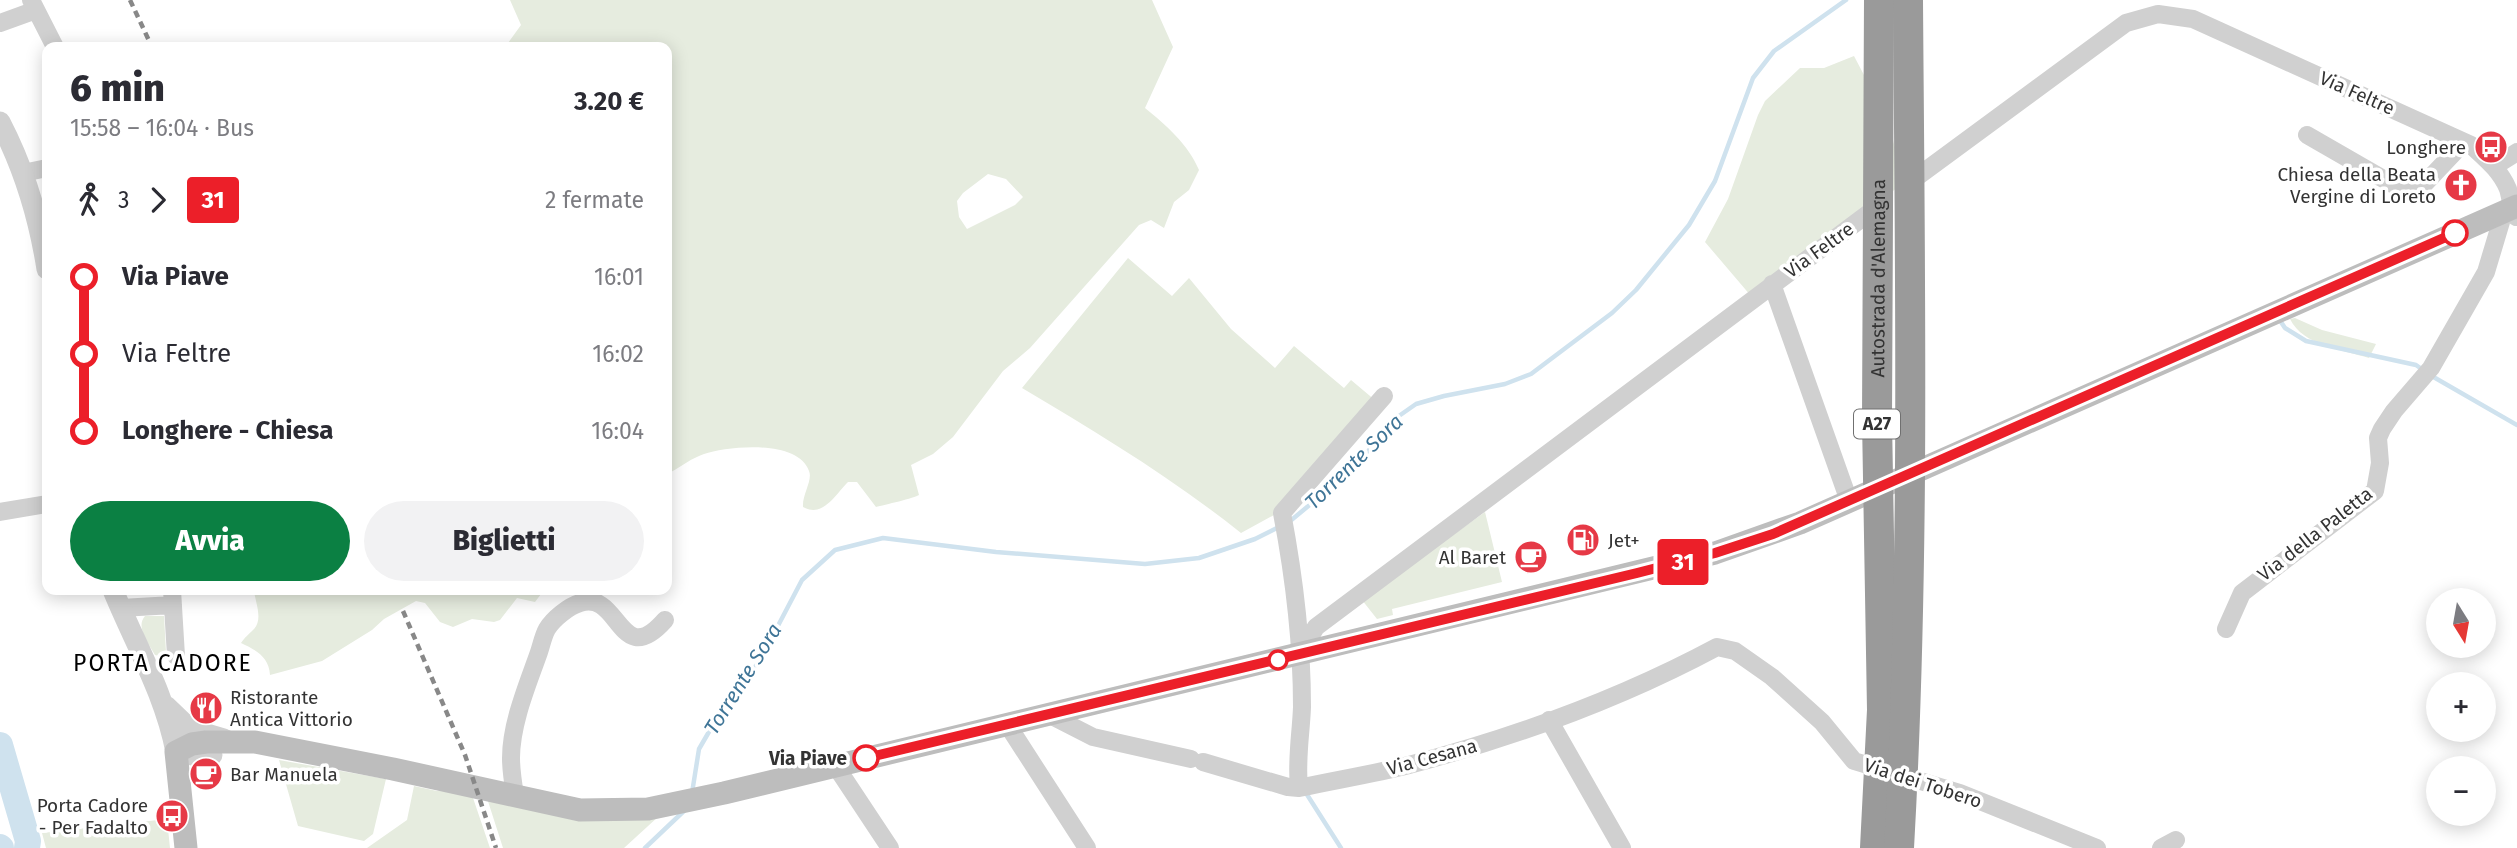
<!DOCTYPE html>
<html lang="it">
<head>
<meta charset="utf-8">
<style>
  :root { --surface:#fff; --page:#f2f2f3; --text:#2b2b33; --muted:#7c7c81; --accent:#0b8043 }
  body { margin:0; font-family:"Fira Sans",sans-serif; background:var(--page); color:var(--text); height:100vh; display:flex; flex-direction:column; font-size:26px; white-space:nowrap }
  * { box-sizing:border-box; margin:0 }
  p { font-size:23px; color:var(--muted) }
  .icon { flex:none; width:38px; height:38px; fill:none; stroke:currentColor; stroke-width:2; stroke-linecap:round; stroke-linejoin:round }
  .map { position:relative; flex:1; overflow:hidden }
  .drawer { position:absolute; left:42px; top:42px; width:630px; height:553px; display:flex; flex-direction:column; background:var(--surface); border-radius:14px; box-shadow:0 4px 18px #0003 }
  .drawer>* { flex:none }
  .badge { padding:0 14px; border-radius:5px; font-size:24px; line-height:46px }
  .needle { width:46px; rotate:169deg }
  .controls { position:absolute; left:2426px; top:588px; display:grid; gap:14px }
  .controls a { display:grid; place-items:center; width:70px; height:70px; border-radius:50%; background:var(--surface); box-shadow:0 4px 18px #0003; font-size:35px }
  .map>.badge { position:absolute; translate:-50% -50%; box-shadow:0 0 0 4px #fff }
  .legs { display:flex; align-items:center; gap:10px; height:77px; padding:0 28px; font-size:23px }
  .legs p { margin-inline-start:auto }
  .head { display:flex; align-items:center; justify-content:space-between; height:119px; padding:0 28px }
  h1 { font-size:38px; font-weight:800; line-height:52px }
  .cta { display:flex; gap:14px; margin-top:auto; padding:14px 28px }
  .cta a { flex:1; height:80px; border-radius:42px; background:var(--accent); color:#fff; font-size:28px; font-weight:800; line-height:80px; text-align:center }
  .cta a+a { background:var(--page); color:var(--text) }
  ul { padding:0 28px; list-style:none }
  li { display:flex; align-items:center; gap:24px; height:77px; font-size:26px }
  li i { display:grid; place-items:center; width:10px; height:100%; margin:0 9px; background:currentColor }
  li i::after { content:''; width:18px; height:18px; margin:-9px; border:5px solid; border-radius:50%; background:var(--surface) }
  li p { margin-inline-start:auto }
  li:first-child i { background:linear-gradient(#0000 50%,currentColor 0) }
  li:last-child i { background:linear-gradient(currentColor 50%,#0000 0) }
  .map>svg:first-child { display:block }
</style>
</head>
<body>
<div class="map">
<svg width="2517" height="848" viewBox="0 0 2517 848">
  <rect width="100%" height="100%" fill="#fff"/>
  <path fill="#e6ecdf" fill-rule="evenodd" d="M510,0H1152L1173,47L1145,108C1166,125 1188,144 1199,170L1189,190L1174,202L1164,228L1151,220L1139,225L1030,348L1003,371L953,437L933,454L911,465L919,495C915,498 884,505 876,507L857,482H848C835,495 823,518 803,507C802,495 813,480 809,471C798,439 728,446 704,454C692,458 682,466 671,472L667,471V47H505L521,25ZM988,174L1006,179L1023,197L1015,205L967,229L959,217L957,201L963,193Z
    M1854,56L1886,117L1905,182L1751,296L1705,242L1728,199L1758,115L1765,101L1800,68H1824Z
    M1128,258L1172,296L1189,278L1231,329L1275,368L1294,346L1344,388L1351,380L1376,401L1274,515L1241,533C1172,478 1098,433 1022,388Z
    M2295,318L2322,330L2376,344L2369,358C2344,350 2303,346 2290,319Z
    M1485,512L1502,582L1392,609L1393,615L1377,619L1362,600Z
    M254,590H544L535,602L517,598L500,620L494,622L472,619L453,627L440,622L425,603L416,601L384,619L372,630L322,661L270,675C269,657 256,650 241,643C245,637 248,635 253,630C264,620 255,602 254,590Z
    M145,616H164L166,652L163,657L155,655C149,644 135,627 145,616Z
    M279,760L386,779L373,834L364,841L298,826Z
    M414,786L437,791L471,792L490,848H367L407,820Z
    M486,795L659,816L624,848H503Z
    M167,819L170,848H46L42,833Z"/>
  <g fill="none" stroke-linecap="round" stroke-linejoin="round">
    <path stroke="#cfe2ee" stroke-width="4.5" d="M2279,319L2285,328L2306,341L2416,365L2423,370
      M2430,375L2517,425
      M1289,522L1353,469L1396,418L1416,404L1444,396L1505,384L1531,374L1612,313L1636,290L1689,225L1715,181L1753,78L1774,51L1846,0
      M692,793L699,749L728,699L759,662L802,580L835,550L883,538L996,552L1145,564L1199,558L1255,539L1281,526
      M1306,793L1341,848
      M645,848L685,810"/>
    <path stroke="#cfe2ee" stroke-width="26" d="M0,745L28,841L27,848
      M0,847L1,848"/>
    <path stroke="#d0d0d0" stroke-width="18" d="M31,0L55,47
      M0,23L36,10
      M2307,135L2413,196L2464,142
      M2495,166L2517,152
      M23,173L47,168
      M1906,185L2126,23L2158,14L2193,19L2471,145C2486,159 2500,170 2508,189C2511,199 2511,208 2516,217
      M1772,284L1849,501
      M0,512L47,504
      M172,590L176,656
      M121,608L173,605
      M2226,629L2242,593L2375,491L2380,463L2378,438L2382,429L2394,411L2431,368L2486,272L2501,222L2498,214
      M1299,655L1316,627L1881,204
      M1048,714L1093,737L1191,759
      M1549,720L1622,848
      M1007,724L1087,848
      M1203,762L1288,787L1299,788C1336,780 1373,774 1409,765C1515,737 1620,699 1717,647L1735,651L1772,677L1822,722L1854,761L1960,793L2097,848
      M835,765L890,848
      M1299,788C1296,760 1301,734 1302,707C1302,642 1294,576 1282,513L1384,396
      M515,795C513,783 511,770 511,758C511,724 527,686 538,655C541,647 543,636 547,629C553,619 569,606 580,603C620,589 619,672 665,620
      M2161,848L2176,840"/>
    <path stroke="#d0d0d0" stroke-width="21" d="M0,122C24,168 39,218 47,269
      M113,590C135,644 165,694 176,752L192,755H212
      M166,706L190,729L224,739"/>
    <path stroke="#bdbdbd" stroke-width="23" d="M186,848L176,752L192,744L206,742H255L393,769L580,810L648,809L724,793L1715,553L1800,523L2517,206"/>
    <path stroke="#888" stroke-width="4.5" stroke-dasharray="7 5" stroke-linecap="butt" d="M130,0L152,47
      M403,611L465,755L496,848"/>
    <g stroke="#9a9a9a" stroke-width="30">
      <path id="s1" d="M1875,848L1882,710L1877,420L1879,0"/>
      <path d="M1899,848C1915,566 1910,283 1908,0"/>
    </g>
  </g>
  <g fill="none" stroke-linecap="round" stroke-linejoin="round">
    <defs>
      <path id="line-1" d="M866,758L1637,573L1715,553L1773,534L2455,233"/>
    </defs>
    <use href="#line-1" stroke="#fff" stroke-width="16"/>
    <use href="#line-1" stroke="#ec1f29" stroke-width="10"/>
  </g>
  <defs>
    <symbol id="bus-disc" viewBox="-11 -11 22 22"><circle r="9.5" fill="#e63946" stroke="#fff"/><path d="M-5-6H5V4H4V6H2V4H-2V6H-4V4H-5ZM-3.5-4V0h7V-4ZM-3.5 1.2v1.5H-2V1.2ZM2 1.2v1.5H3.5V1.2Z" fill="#fff"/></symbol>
    <symbol id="church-disc" viewBox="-11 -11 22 22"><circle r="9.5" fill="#e63946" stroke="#fff"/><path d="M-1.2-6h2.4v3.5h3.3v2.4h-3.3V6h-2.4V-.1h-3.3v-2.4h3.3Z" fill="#fff"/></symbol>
    <symbol id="fuel-disc" viewBox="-11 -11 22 22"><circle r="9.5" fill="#e63946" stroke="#fff"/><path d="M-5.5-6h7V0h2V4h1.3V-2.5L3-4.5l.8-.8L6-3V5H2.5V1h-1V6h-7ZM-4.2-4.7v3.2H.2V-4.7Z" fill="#fff"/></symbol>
    <symbol id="cafe-disc" viewBox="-11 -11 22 22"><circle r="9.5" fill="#e63946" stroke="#fff"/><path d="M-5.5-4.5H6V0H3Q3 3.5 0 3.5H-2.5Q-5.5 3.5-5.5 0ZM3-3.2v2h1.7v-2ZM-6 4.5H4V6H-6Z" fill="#fff"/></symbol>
    <symbol id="restaurant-disc" viewBox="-11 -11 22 22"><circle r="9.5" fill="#e63946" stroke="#fff"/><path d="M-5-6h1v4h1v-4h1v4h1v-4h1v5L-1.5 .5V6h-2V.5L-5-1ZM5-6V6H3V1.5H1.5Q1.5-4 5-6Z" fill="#fff"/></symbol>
  </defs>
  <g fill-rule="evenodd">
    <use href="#bus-disc" x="2472" y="128" width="38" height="38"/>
    <use href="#church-disc" x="2442" y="166" width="38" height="38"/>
    <use href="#fuel-disc" x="1564" y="521" width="38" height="38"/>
    <use href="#cafe-disc" x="1512" y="538" width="38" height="38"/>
    <use href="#restaurant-disc" x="187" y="689" width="38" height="38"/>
    <use href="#cafe-disc" x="187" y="755" width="38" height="38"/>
    <use href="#bus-disc" x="153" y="797" width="38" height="38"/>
  </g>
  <g fill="#fff" stroke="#ec1f29" stroke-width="3.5">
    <circle cx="2455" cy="233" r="12"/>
    <circle cx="1278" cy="660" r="9"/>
    <circle cx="866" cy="758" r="12"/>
  </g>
  <g text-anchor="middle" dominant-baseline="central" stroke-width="7" stroke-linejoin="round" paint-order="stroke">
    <rect fill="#fff" stroke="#707070" stroke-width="2" x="1854" y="409.5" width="46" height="29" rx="5"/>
    <g font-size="18" font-weight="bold" fill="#333">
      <text x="1877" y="424">A27</text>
    </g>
    <g font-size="19" fill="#333" stroke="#fff">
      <text transform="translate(2357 93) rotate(24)">Via Feltre</text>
      <text transform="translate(1819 250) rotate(-36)">Via Feltre</text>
      <text stroke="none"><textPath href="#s1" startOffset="570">Autostrada d'Alemagna</textPath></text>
      <text transform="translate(2315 534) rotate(-38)">Via della Paletta</text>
      <text transform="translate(1432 757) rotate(-15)">Via Cesana</text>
      <text transform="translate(1923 783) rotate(18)">Via dei Tobero</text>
    </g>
    <g font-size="19" fill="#333" stroke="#fff" text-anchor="end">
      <text x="2466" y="147">Longhere</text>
      <text x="2436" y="174">Chiesa della Beata<tspan x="2436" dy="22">Vergine di Loreto</tspan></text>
      <text x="1608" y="540" text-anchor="start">Jet+</text>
      <text x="1506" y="557">Al Baret</text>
      <text x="230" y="697" text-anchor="start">Ristorante<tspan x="230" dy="22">Antica Vittorio</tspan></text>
      <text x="230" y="774" text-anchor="start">Bar Manuela</text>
      <text x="148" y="805">Porta Cadore<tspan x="148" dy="22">- Per Fadalto</tspan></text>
    </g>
    <g font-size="19" font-weight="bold" fill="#333" stroke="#fff" text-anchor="end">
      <text x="847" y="758">Via Piave</text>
    </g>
    <g font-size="21" font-style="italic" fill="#3f7597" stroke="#fff">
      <text transform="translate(1354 462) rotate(-44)">Torrente Sora</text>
      <text transform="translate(743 679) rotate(-58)">Torrente Sora</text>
    </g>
    <g font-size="23" letter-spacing="2" fill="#000" stroke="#fff">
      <text x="163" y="663">PORTA CADORE</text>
    </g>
  </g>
</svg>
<div class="controls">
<a><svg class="needle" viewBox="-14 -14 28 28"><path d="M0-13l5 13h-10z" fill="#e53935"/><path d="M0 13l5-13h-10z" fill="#7c7c81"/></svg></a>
<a>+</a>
<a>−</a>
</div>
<b class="badge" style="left:1683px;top:562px;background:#ec1f29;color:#fff">31</b>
<section class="drawer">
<div class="head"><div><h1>6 min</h1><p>15:58 – 16:04 · Bus</p></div><b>3.20 €</b></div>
<div class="legs"><svg class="icon" aria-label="walk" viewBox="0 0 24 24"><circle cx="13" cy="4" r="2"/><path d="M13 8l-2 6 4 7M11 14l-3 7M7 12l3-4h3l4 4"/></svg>3<svg class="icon" aria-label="forward" viewBox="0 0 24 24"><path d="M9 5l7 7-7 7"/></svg><b class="badge" style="background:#ec1f29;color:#fff">31</b><p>2 fermate</p></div>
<ul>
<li><i style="color:#ec1f29"></i><b>Via Piave</b><p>16:01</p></li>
<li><i style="color:#ec1f29"></i><span>Via Feltre</span><p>16:02</p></li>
<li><i style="color:#ec1f29"></i><b>Longhere - Chiesa</b><p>16:04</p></li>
</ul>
<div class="cta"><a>Avvia</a><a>Biglietti</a></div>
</section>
</div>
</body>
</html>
